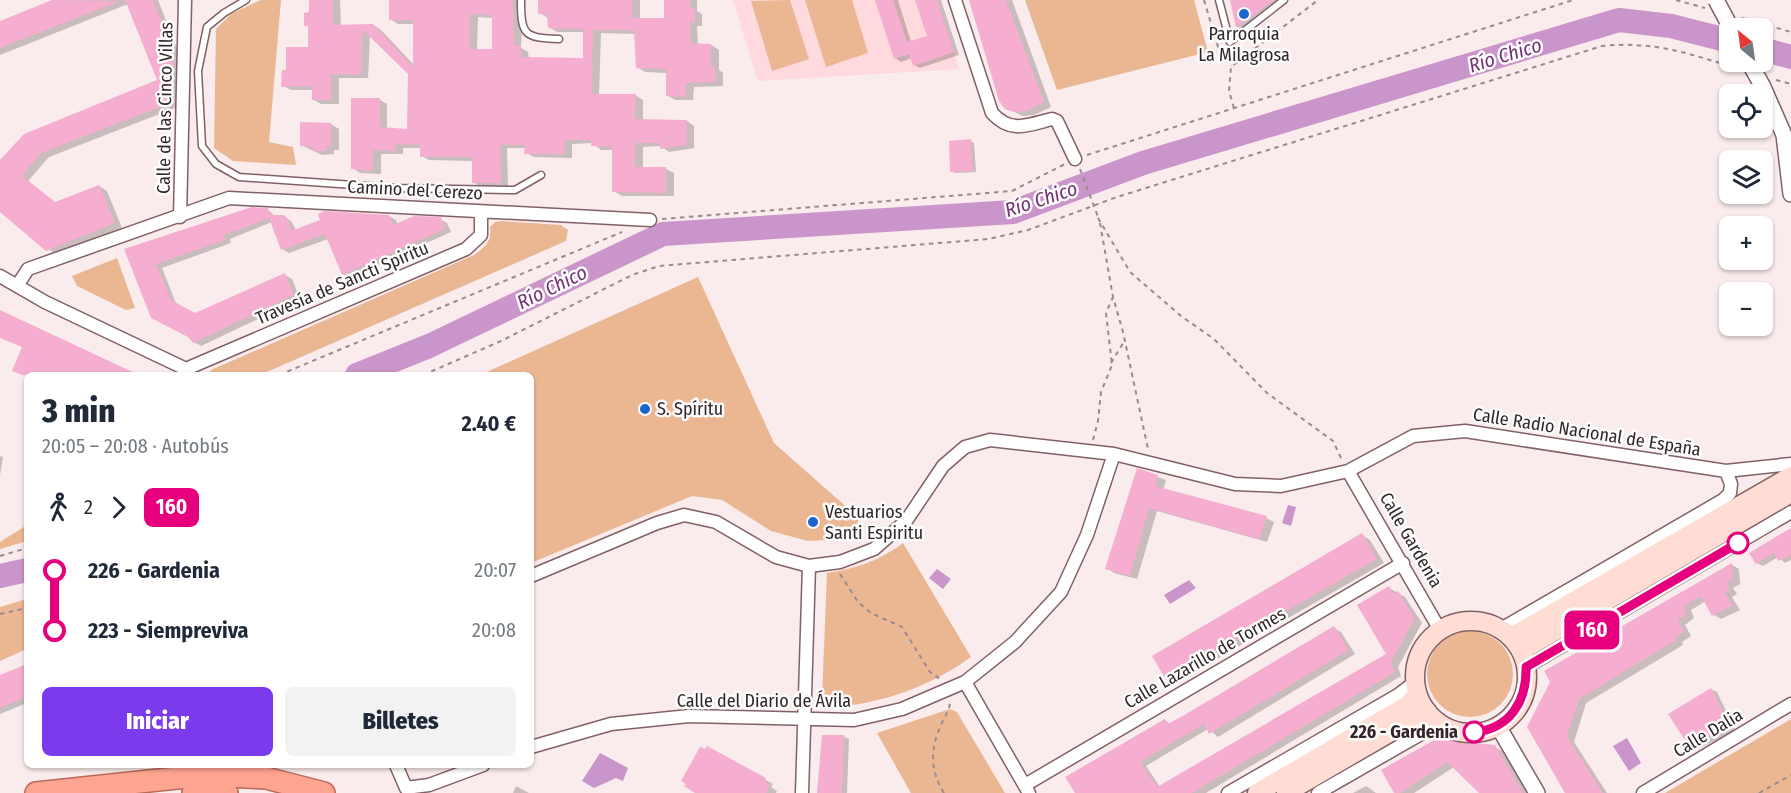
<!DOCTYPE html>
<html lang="es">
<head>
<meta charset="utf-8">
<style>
  :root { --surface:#fff; --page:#f2f2f3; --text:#1f2937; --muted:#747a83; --accent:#7c3aed }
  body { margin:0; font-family:"Fira Sans Condensed",sans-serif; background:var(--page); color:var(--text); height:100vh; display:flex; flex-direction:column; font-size:22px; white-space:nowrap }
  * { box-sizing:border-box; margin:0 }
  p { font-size:20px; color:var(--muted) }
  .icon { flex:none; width:33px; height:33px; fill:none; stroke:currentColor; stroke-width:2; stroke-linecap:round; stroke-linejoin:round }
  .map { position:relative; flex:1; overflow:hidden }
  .sheet { position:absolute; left:24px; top:372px; width:510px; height:396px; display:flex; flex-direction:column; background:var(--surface); border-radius:9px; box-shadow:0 2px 4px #0004 }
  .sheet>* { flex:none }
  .badge { padding:0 12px; border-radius:9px; font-size:21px; line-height:39px }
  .needle { width:39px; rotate:331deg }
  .controls { position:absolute; left:1719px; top:18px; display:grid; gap:12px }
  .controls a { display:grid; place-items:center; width:54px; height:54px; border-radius:9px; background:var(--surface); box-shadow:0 2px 4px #0004; font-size:30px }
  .map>.badge { position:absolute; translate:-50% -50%; box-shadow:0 0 0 3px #fff }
  .legs { display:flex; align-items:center; gap:9px; height:66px; padding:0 18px; font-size:20px }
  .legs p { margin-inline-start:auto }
  .head { display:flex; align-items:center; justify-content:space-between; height:102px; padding:0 18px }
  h1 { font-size:33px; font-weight:800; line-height:45px }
  .action { display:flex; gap:12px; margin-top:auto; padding:12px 18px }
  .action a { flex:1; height:69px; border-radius:9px; background:var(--accent); color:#fff; font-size:24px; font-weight:800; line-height:69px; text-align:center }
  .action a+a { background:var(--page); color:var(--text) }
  ul { padding:0 18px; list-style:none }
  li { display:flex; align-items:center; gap:21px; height:60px; font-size:22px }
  li i { display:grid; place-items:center; width:9px; height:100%; margin:0 8px; background:currentColor }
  li i::after { content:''; width:15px; height:15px; margin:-8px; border:4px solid; border-radius:50%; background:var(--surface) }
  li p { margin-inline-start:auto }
  li:first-child i { background:linear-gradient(#0000 50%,currentColor 0) }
  li:last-child i { background:linear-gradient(currentColor 50%,#0000 0) }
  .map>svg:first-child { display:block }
</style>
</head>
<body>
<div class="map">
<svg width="1791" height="793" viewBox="0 0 1791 793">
  <rect width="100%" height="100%" fill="#faebec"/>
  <path fill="#fed9dd" d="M733,0H937L959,69L758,81Z"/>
  <path fill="#ebb793" d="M261,0H281L269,142L293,147L296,165L233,161L214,148L216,29L231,14Z
    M790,0L809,59L772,71L751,1Z
    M805,0H852L868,53L826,67Z
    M1025,0H1194L1208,52L1057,90Z
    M502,221L561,225L568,230L566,241L260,375L210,374L211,370L474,255C485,247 492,242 490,227L495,222Z
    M117,258L135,308L126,310L77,286L72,276Z
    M698,277L774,443L859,518L851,539L808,541L771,531L722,500L692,496L531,563V375H480Z
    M27,525V541L0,549V542Z
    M903,543L971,657C931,686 880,705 829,707L822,698L827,573C855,569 881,560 903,543Z
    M27,599V649L0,661V607Z
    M1427 674a43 43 0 1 1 86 0a43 43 0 1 1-86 0Z
    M950,709L957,712L1005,793H911L877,733Z
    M1791,719V793H1665Z"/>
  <path fill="#ca95ca" d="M1288,505L1296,507L1291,526L1282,523Z
    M937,569L951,579L943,589L929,578Z
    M1189,580L1196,588L1170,604L1164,595Z
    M1627,738L1641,763L1629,771L1613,746Z
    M600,753L628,768L623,781L616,778L594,788L582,781Z"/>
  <path fill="#0003" fill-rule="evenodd" d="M56,0H158L181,59L180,106L49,157L28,181L56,203L99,186L107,191L122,228L55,254L0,209V162L159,81L128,4L0,55V23Z
    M310,0H340L341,26L373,25L381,30L415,66V24H398L390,19L391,0H523L521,48L528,52L529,59L584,60V32H557L549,27L548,18L540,13V0H640V20H666V0H697V11L702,14V26H697L698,45H711L719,50V70L723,73V86L694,87L693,100H675L667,95V73L645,72L637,67L636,34L601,33L599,95H635L643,100V121H687L694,126V148L669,152L661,146L643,147V169H666L674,173V196H622L614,191V150H601L593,143L572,144V158L534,157L526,153V148H507L508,187H481L473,182V161L429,160L422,156V148H403V154H381V174L360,173L353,168L380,100L387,104V129L409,130V74L370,35L368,78H339V104H321L314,100V90H291L283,86L288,72L309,48V27L305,25L310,14ZM478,17L493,18V50H477Z
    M876,0H898L911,42L928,37L916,0H941L959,55L920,68L914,65L912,58L901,62L895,58Z
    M971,0H1012L1051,107L1034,115L1023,116L1006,108Z
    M1231,0H1283L1243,31L1238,27Z
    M331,124L339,129V150H334V154L322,155L301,145Z
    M971,141L974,143L976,172L955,173L951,171Z
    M268,210L275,216L284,217L291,221L296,230L389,216L396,220L398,225L440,219L447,223L451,232L349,278L343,274L328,239L289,253L282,249L272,222L230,239L231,243L162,268L177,306L195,315L285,275L292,279L300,299L201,346L194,342L126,250Z
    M0,456L3,457L0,475Z
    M1138,470L1166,480L1163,490L1266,518L1274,522L1267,542L1157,511L1137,579L1114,573L1107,568Z
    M1791,530V560L1785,563L1778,557L1763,566L1757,563Z
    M1362,535L1370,540L1384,563L1175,683L1167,679Z
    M1732,565L1739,569L1740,584L1733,588L1737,594L1732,597L1740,610L1721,619L1714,615L1706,601L1691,610L1694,618L1685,625L1691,636L1682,642L1683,645L1586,703L1574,742L1607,793H1567L1552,682Z
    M1389,588L1405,597L1422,623L1398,667L1401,676L1206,793H1077L1165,721L1171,724L1334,628L1341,632L1355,654L1218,737L1208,729L1146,766L1160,787L1388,654Z
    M27,665V703L0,714V677Z
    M1711,689L1717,692L1735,730L1697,750L1691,747Z
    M824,736H843L849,739L847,793H819Z
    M1494,747L1503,751L1527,793H1481L1454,767L1414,793H1396L1383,770Z
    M708,748L773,784L771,787L777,791L776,793H698Z
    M516,786L529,793H513Z
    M1366,786L1376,793H1353Z"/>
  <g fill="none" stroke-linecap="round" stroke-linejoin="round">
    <path stroke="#ca95ca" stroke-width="24" d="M1762,49L1791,57
      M357,375L429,346L663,234L1013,212L1143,163L1619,20L1671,26L1730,41
      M0,576L27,570"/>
  </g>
  <path fill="#f5add0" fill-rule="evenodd" d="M52,0L120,1L0,48V21Z
    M125,0H153L174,54L173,102L41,153L22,176L55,202L99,185L115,223L46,251L0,212V160L24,134L157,80Z
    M309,0H333V25L373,24L413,67V20H389V0H513L514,45L521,46V57L583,58V29L548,28L547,14H538V0H632L633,18H664V0H690V8H695V23L690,22V43L711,44V66L715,67L716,82L686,83V97L666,96V69L636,68L634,30H593L592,94H636L635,119L687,120V145L660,149V143H635V167H666V193L612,192V147L591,146V140H565L564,154H524L525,145H500L501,183H472V157H420V145L395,144L396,151L373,150V171L351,169V98H380V127L407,129L408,74L363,30L361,75L331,74V100H312V86L281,87L282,70H286V47H308V26H304V13L309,12ZM470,14L492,15V49H470Z
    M875,0H893L907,42L927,36L915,0H937L954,52L913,66L909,54L894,59Z
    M969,0H1006L1044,102L1026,111L1014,112L1005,109L999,101Z
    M1230,0H1274L1236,28Z
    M300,122L331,123V146H327V151H313V147L300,146Z
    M971,139L973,171L950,172L949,141Z
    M252,207L268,208L270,215H284L289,220L291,231L320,220L318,214L325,211L389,215L393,225L414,216L441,217L445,229L342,275L325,234L281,250L269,218L224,235L225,240L156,264L171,300L195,313L285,273L294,295L193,343L188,337L151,318L124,249Z
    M0,310L139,375H22L12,371L22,347L0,338Z
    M1137,468L1158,475L1155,486L1267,516L1259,539L1149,508L1130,576L1105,569Z
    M1791,528V555L1778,561L1774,553L1756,564L1749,553Z
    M1362,533L1377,559L1166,680L1152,656Z
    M1732,563L1733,579L1726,583L1730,590L1725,593L1733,605L1712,616L1701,596L1684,606L1687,614L1678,620L1684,632L1675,637L1676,640L1579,699L1567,737L1603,793H1565L1527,727L1550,682L1544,671Z
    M1389,586L1393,594L1398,591L1415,618L1391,662L1395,672L1192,793H1075L1065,777L1165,719L1168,724L1181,717L1334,626L1349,650L1209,734L1204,724L1140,762L1157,787L1386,654L1357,605Z
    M27,664V696L0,708V675Z
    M1711,688L1730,726L1690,748L1668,714Z
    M822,735H844L842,793H817Z
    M1436,739L1495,745L1523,793H1479L1447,762L1400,793H1394L1381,770Z
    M707,746L766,778L764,781L770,785L766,793H695L684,786L686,784L681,781L700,747L705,749Z"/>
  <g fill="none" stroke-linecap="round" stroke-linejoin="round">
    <defs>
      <path id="service" d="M246,0L224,13L207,27L198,71L202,146L216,164L239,177L396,188L515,190L541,175
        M521,0C521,35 524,38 559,39
        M1219,0L1230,42L1284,0"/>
      <path id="minor" d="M955,0L992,113C1011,134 1028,125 1052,119L1057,121L1075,159
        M180,217L185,0
        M0,276L45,302L186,369L466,249L481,235V212
        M17,286L28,269L229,198L650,220
        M1348,471L1440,630
        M531,576L657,523L684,515L716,522L776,557L809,566L840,562L874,549L906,521L943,466L965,447L990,440L1114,454L1235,484L1281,486L1348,471L1413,436L1465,431L1726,471L1791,464
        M1501,629L1723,500L1730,493L1731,484L1726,471
        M1526,667L1791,512
        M965,682L1029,793
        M531,747L611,724L689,716L854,720L902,709L965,682L1015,642L1061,592L1087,535L1114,454
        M396,765L406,788L429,785L483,765
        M1025,785L1403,563
        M802,793L809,566
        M1228,793L1398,695L1415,682
        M1318,793L1440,723
        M1643,793L1791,704"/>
      <path id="tertiary" d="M1763,87L1784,135L1791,194
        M1498,726L1537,793"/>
      <path id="secondary" d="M1415 677a56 56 0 1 1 112 0a56 56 0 1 1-112 0Z
        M1511,637L1791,476
        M1521,651L1791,493
        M1257,793L1406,706L1418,695
        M1286,793L1427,711"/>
      <path id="trunk" d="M36,793L206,775L266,778L324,793
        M193,793H227"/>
    </defs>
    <use href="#service" stroke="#816165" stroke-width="9"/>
    <use href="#minor" stroke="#816165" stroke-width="15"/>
    <use href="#tertiary" stroke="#816165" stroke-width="18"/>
    <use href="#secondary" stroke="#816165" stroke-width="21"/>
    <use href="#trunk" stroke="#b86959" stroke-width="24"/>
    <path stroke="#998a8c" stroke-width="2" stroke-dasharray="4.5 4.5" stroke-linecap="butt" d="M1204,0L1219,50L1231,66
      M1676,0L1705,8
      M1742,18L1791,32
      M1776,80L1791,84
      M1234,108L1229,91L1231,67L1318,0
      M1087,155L1573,0
      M1080,169L1098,217
      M1098,218L1130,272L1181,316L1214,339L1267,393L1333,441L1342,460
      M662,219L1012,191L1065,164
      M1100,223L1113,297L1123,332L1148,449
      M1111,363L1125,340
      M279,375L622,232
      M423,375L501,341L632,275L659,266L988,239L1028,230L1117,197L1602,46C1654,41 1687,53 1736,68
      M1093,440L1098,421L1101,392L1112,365L1106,313L1113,297
      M0,556L27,548
      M840,574L858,602L871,613L902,627L930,672L940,679
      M0,614L27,608
      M944,793C930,771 930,749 941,725C944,717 949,712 950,703
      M1759,793L1791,775"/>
    <use href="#service" stroke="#fff" stroke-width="6"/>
    <use href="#minor" stroke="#fff" stroke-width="12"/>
    <use href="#tertiary" stroke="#fff" stroke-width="15"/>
    <use href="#secondary" stroke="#ffddd5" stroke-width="18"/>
    <use href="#trunk" stroke="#ffa490" stroke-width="21"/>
    <defs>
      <path id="tertiary-bridge" d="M1716,0L1731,28
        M1749,62L1763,87"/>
    </defs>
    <use href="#tertiary-bridge" stroke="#816165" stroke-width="18" stroke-linecap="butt"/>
    <use href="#tertiary-bridge" stroke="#fff" stroke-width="15"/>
  </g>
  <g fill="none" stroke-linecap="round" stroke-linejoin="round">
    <defs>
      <path id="line-1" d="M1474,732C1510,729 1527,701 1526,667L1738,543"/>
    </defs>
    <use href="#line-1" stroke="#fff" stroke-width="14"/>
    <use href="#line-1" stroke="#e6007e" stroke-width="9"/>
  </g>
  <g fill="#1b65cf" stroke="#fcfcfc" stroke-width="2">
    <circle cx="1244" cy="14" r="6"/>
    <circle cx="645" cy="409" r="6"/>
    <circle cx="813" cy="522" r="6"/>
  </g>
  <g fill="#fff" stroke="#e6007e" stroke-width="3">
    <circle cx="1738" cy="543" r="10"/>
    <circle cx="1474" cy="732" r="10"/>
  </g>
  <g text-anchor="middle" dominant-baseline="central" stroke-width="5" stroke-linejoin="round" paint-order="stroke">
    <g font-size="18" fill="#342628" stroke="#fcfcfc" text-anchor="start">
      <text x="1244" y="34" text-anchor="middle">Parroquia<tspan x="1244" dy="21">La Milagrosa</tspan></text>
      <text x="657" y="409">S. Spíritu</text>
      <text x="825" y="512">Vestuarios<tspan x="825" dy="21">Santi Espiritu</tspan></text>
    </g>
    <g font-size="18" fill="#342628" stroke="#fcfcfc">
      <text transform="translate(165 108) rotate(-89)">Calle de las Cinco Villas</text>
      <text transform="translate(415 190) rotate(3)">Camino del Cerezo</text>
      <text transform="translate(342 283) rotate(-23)">Travesía de Sancti Spiritu</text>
      <text transform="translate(1587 432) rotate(9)">Calle Radio Nacional de España</text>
      <text transform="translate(1411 540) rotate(60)">Calle Gardenia</text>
      <text transform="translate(1205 658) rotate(-30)">Calle Lazarillo de Tormes</text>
      <text x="764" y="701">Calle del Diario de Ávila</text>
      <text transform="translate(1708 733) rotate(-31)">Calle Dalia</text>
    </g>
    <g font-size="18" font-weight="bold" fill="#342628" stroke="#fcfcfc" text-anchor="end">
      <text x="1458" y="732">226 - Gardenia</text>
    </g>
    <g font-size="20" font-style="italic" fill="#713173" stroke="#fcfcfc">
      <text transform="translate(1505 55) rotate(-17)">Río Chico</text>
      <text transform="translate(1041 199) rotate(-18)">Río Chico</text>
      <text transform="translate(552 287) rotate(-26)">Río Chico</text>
    </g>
  </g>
</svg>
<div class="controls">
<a><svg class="needle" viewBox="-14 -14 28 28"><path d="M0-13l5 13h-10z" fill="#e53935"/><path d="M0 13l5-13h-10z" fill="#747a83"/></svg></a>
<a><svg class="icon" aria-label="locate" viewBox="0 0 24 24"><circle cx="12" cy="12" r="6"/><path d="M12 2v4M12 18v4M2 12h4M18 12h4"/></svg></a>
<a><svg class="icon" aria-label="layers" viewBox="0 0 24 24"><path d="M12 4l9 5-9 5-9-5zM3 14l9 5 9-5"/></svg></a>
<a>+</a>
<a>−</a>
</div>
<b class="badge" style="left:1592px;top:630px;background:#e6007e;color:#fff">160</b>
<section class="sheet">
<div class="head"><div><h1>3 min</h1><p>20:05 – 20:08 · Autobús</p></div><b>2.40 €</b></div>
<div class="legs"><svg class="icon" aria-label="walk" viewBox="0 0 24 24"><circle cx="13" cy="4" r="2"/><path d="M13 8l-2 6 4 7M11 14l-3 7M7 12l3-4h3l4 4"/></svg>2<svg class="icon" aria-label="forward" viewBox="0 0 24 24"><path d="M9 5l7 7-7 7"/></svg><b class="badge" style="background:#e6007e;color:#fff">160</b></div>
<ul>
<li><i style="color:#e6007e"></i><b>226 - Gardenia</b><p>20:07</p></li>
<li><i style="color:#e6007e"></i><b>223 - Siempreviva</b><p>20:08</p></li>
</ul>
<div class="action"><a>Iniciar</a><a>Billetes</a></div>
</section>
</div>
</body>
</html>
